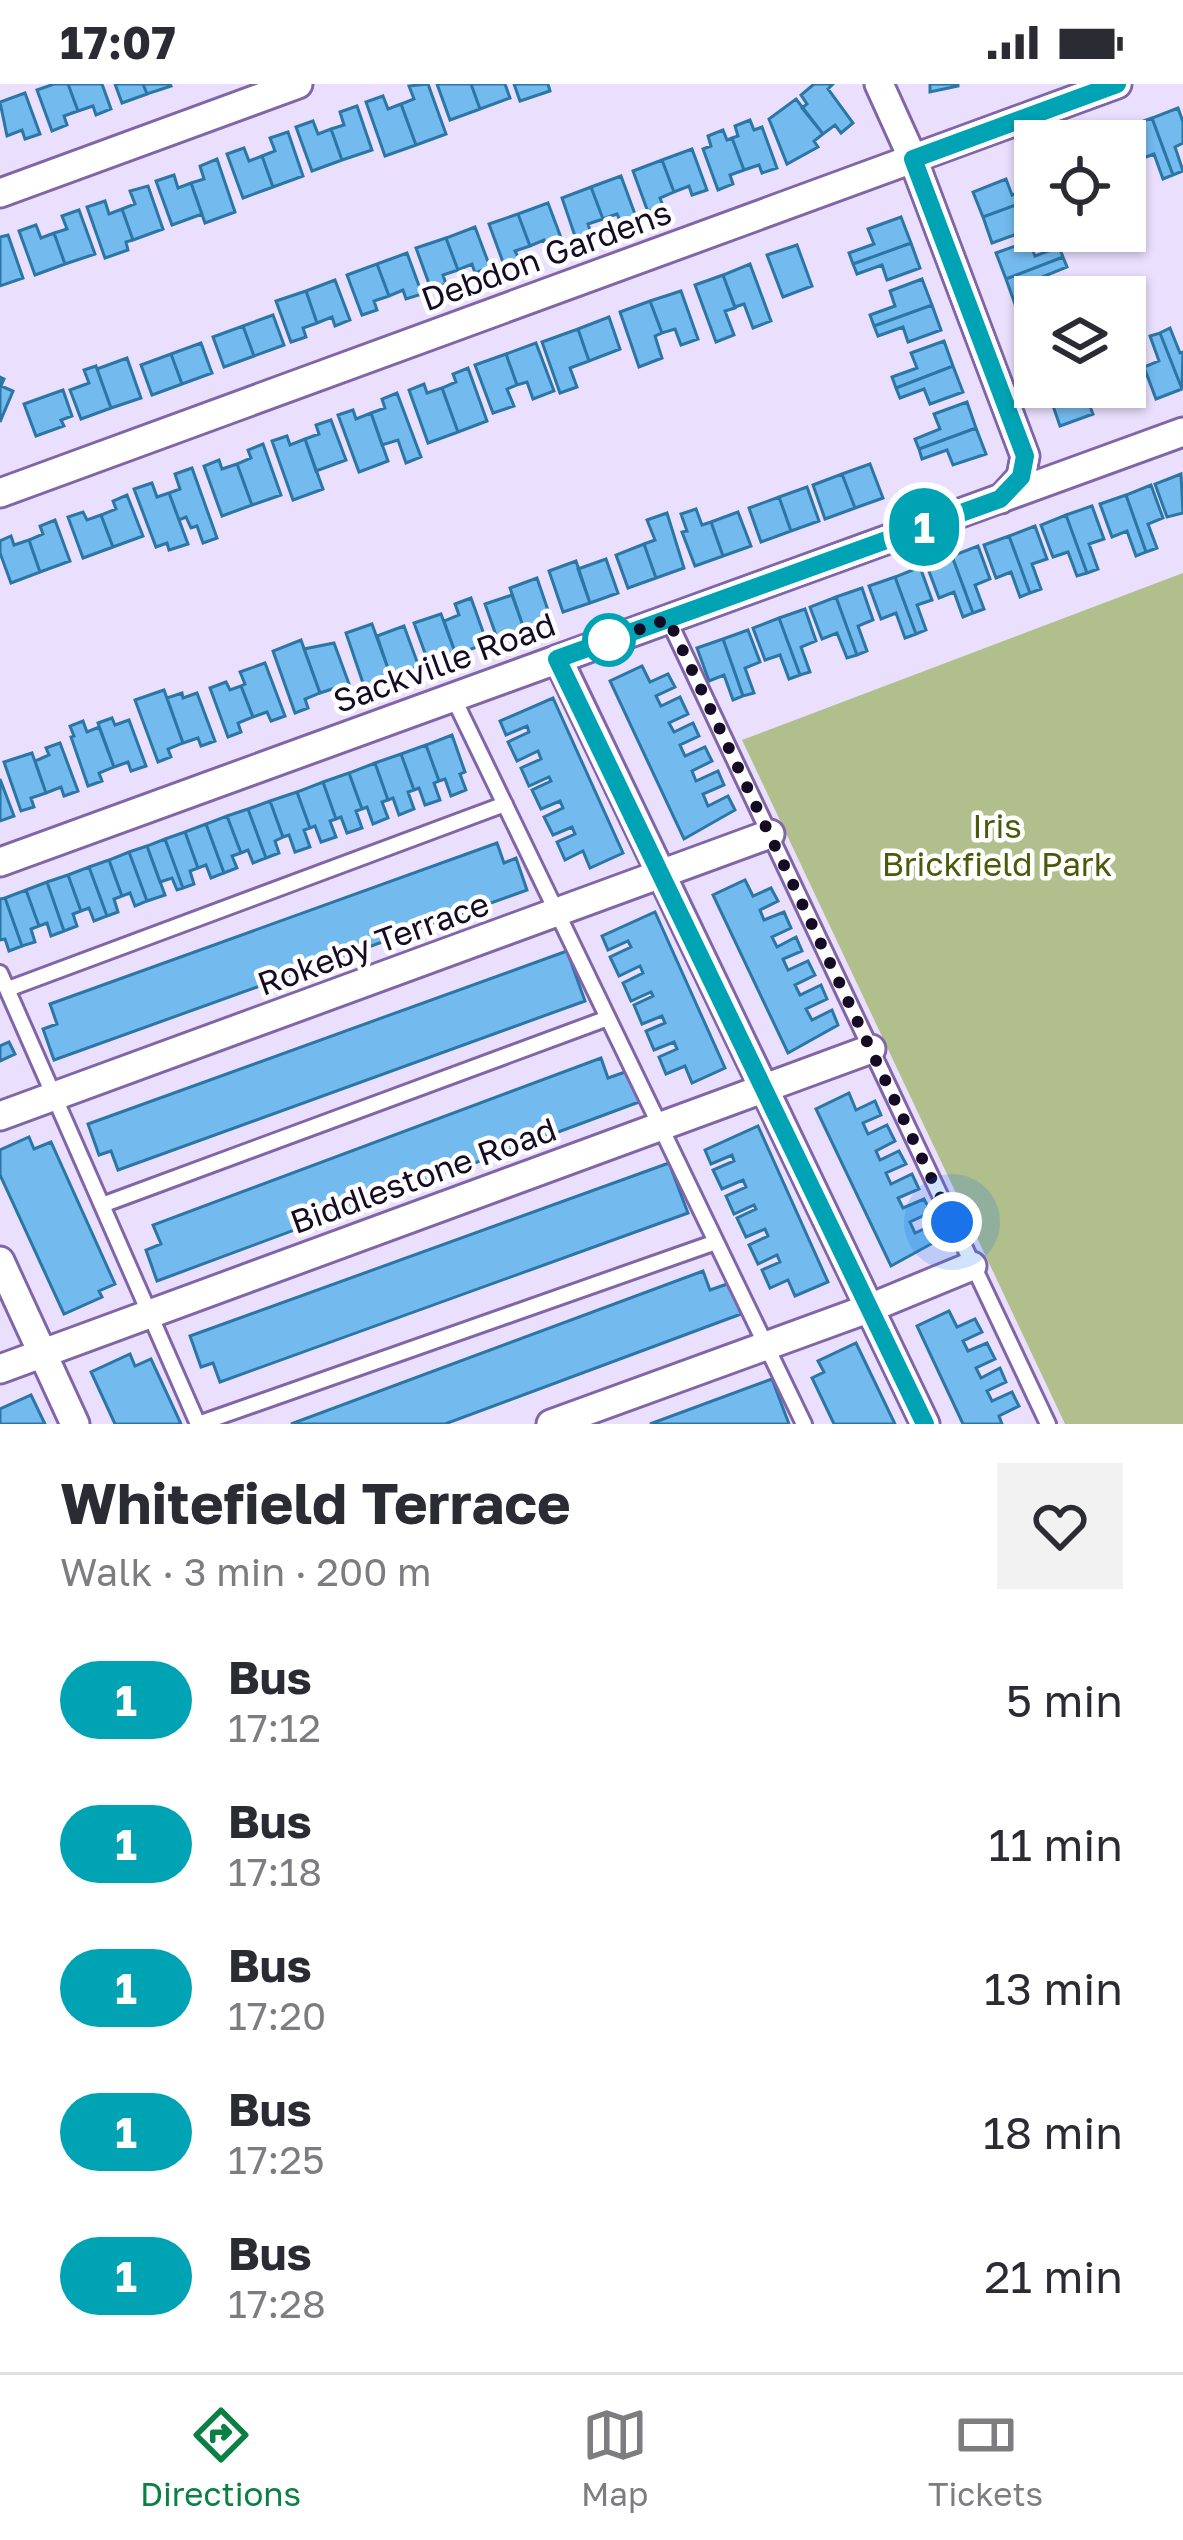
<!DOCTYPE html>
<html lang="en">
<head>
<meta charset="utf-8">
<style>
  :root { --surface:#fff; --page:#f2f2f3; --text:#2b2b33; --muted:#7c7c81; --line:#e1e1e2; --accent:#0b8043 }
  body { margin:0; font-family:"Golos Text",sans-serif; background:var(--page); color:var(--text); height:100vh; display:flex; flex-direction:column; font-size:45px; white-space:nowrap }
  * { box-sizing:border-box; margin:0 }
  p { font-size:39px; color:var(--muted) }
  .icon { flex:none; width:66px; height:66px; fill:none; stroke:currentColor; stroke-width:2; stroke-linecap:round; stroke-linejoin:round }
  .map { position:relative; height:1340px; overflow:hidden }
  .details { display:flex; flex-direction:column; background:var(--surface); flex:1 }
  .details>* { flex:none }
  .badge { padding:0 24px; border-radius:39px; font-size:42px; line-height:78px }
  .tools { position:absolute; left:1014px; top:36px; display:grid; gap:24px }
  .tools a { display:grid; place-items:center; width:132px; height:132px; border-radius:0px; background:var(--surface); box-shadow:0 3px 9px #0004; font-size:60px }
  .you { position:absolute; width:60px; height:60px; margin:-30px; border:9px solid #fff; border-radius:50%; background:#1a73e8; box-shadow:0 0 0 18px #1a73e833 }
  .map>.badge { position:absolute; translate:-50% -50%; box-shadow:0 0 0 6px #fff }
  .round { display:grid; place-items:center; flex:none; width:126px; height:126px; border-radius:0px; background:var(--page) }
  .summary { display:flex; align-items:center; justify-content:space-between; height:204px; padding:0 60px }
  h1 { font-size:57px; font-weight:700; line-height:90px }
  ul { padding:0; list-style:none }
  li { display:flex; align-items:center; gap:36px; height:144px; padding:0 60px }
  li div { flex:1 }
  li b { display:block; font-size:45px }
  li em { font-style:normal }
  li .badge { min-width:132px; font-weight:700; text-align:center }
  .status { display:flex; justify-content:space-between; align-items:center; height:84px; padding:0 60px; background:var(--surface); direction:ltr }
  .status svg { height:33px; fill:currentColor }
  .tab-bar { display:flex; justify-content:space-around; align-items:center; height:168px; border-top:3px solid var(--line); background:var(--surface); font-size:33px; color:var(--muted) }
  .tab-bar a { display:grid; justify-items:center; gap:6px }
  .tab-bar .selected { color:var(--accent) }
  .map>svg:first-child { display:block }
</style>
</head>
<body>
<div class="status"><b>17:07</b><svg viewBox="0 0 49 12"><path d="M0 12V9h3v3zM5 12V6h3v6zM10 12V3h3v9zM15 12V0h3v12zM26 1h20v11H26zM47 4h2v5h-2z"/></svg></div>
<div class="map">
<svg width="1183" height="1340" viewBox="0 0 1183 1340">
  <rect width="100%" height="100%" fill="#eae0fe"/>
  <path fill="#b0bf8b" d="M1183,489V1340H1065L742,656Z"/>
  <path fill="#73baee" stroke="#2c76a6" stroke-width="3" d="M54,0H68L78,27L64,32L67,41L52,47L37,6Z
    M68,0H102L111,25L96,31L93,22L78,27Z
    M115,0H143L147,10L122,19Z
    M143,0H170L171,2L147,10Z
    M428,0L446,50L416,61L401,20L414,15L409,2Z
    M437,0H471L480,25L450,36Z
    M471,0H505L510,14L480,25Z
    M514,0H548L550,7L520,17Z
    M814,0H833L828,5L853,39L841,49L835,41L823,50L802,24L807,20L801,11Z
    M930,0H958V2L930,8Z
    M25,9L40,50L25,55L22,46L7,52L0,18Z
    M383,12L388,25L401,20L416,61L385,72L366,18Z
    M796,15L823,50L814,57L818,63L787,80L769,35Z
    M357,22L372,66L342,76L331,45L344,41L340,28Z
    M1178,24L1183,38V59L1175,63L1183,87L1173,91L1152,34Z
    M1152,34L1173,91L1163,95L1154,70L1138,76L1127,43Z
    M750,36L754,46L762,43L777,84L762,89L759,81L744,86L732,54L738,52L735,42Z
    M313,37L318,50L331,45L342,76L312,87L296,43Z
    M723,46L727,56L732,54L744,86L730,91L733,100L718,106L703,65L711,62L708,52Z
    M1117,46L1121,57H1091V55Z
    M288,48L303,92L273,103L262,72L275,67L270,54Z
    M244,64L249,77L262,72L273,103L243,114L227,70Z
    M692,65L707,106L692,111L689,102L674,108L662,76Z
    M217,75L235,128L205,139L191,99L204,95L200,82Z
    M662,76L674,108L660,114L663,122L648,128L633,87Z
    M174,91L178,104L191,99L202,130L172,141L156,97Z
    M621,92L636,133L621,139L617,130L603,135L591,103Z
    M1006,95L1012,111L1035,102V114L983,133L973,108Z
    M148,102L163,145L133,156L122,125L135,120L130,107Z
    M591,103L603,135L588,140L591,149L576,155L562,114Z
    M1035,114V126L1019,131L1025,147L992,159L983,133Z
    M105,117L109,130L122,125L133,156L126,158L128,166L105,174L87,123Z
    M548,119L563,159L548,165L544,156L530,162L518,130Z
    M79,126L95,170L65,180L54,149L67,145L62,132Z
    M518,130L530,162L515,167L519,175L504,181L489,140Z
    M901,133L911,159L853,180L849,169L874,160L868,145Z
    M36,141L41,154L54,149L65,180L35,191L19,147Z
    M475,143L490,183L475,189L472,180L458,186L446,154Z
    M8,151L23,194L0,202V153Z
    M446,154L458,186L443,191L446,200L431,205L416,164Z
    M1029,157L1035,172L1059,163L1063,173L1006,195L996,169Z
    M911,159L920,184L887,196L882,181L857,190L853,180Z
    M797,161L812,202L783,213L767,171Z
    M407,169L422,210L406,215L403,206L389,212L377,180Z
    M1063,173L1067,183L1042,193L1048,208L1015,220L1006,195Z
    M377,180L389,212L374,217L377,226L362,231L347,191Z
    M750,180L771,237L753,244L744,220L735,223L723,191Z
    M723,191L735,224L725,227L734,251L716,258L695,201Z
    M922,195L932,221L874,242L870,231L895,222L890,207Z
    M335,196L350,236L335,242L332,233L317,239L306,207Z
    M306,207L317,239L303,244L306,253L291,258L276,217Z
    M681,207L698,255L681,261L675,245L662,249L650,217Z
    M650,217L662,249L655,252L662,274L639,283L620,228Z
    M932,221L941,246L908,258L903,243L878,252L874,242Z
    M1035,223V252L1028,254L1019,229Z
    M273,231L284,261L254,272L243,242Z
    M609,233L620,265L589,277L578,245Z
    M243,242L254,272L224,283L213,253Z
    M1170,244L1180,269L1183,268L1182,305L1160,249Z
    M578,245L589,277L570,284L577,303L560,309L542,258Z
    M1160,249L1182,305L1156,315L1144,283L1159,277L1150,252Z
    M944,257L953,282L896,304L892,293L917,284L911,269Z
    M201,259L212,289L182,300L171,270Z
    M536,259L554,307L533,315L527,298L517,301L506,270Z
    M171,270L182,300L152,311L141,281Z
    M506,270L517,301L507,305L514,322L493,329L475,281Z
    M127,274L141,314L111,324L97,285Z
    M96,282L111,324L81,335L70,306L89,299L84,286Z
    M953,282L963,308L930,320L924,305L900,314L896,304Z
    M468,284L487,337L458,348L442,304L456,298L453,290Z
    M0,293L4,295L1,302L13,307L0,338Z
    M424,300L427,309L442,304L458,348L428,359L409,306Z
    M1046,303H1087L1051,316Z
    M1087,303L1112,305L1087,315L1093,330L1060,342L1051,316Z
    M63,306L72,332L61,336L64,342L36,352L24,320Z
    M397,309L421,373L406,379L398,356L382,361L371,329L385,324L382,315Z
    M967,318L976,344L919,365L915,355L940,345L934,330Z
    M353,326L356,335L371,329L388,377L359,388L338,331Z
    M331,336L346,376L316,387L305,355L319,350L316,341Z
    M976,344L986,370L953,381L947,366L922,375L919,365Z
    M287,352L290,361L305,355L323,405L293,416L272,357Z
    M263,360L281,411L252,421L237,380L251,374L248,366Z
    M219,376L222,385L237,380L252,421L222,432L204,382Z
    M870,380L883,414L855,424L842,390Z
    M192,384L217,454L203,459L197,442L191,444L186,433L179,436L169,409L180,405L175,390Z
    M842,390L855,424L825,435L813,401Z
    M1181,390L1183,429L1167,433L1155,400Z
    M152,399L157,413L169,409L188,460L169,466L167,459L156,463L134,405Z
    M1151,401L1163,434L1148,440L1157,464L1146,468L1126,411Z
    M807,403L819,437L791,447L779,413Z
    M127,411L143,452L113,463L101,431L116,425L113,417Z
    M1126,411L1146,468L1136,472L1127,447L1112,453L1100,420Z
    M779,413L791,447L761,458L749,424Z
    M1092,422L1104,455L1089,460L1098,485L1087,489L1066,431Z
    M696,425L702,441L711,438L723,472L695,482L682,448L687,447L681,430Z
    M83,428L87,436L101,431L113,463L83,474L68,433Z
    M738,428L751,462L723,472L711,438Z
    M667,429L684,484L656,494L644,460L655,456L647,436Z
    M1066,431L1087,489L1077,492L1068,468L1053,473L1041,441Z
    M55,436L70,477L40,488L29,456L43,450L40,442Z
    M1035,442L1047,475L1032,480L1041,505L1030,509L1009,452Z
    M11,452L14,461L29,456L40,488L11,499L0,469V457Z
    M1009,452L1030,509L1020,513L1011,488L996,494L984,461Z
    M644,460L656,494L628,504L616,471Z
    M978,462L990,495L975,501L984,525L973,529L952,472Z
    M952,472L973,529L963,533L954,508L939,514L927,482Z
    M606,475L618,509L590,519L578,485Z
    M576,477L590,519L563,528L549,487Z
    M920,483L932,516L917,521L926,546L916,550L895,493Z
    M895,493L916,550L905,554L896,529L881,535L869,502Z
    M537,494L551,535L524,545L510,504Z
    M862,504L873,536L858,542L867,567L857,571L836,513Z
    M512,511L524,545L497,554L485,520Z
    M836,513L857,571L847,574L837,549L822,555L810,523Z
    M471,514L487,559L456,571L444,537L459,531L455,520Z
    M805,525L816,557L801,563L810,588L800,591L779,534Z
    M441,530L456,571L429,580L414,539Z
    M779,534L800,591L789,595L780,571L765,576L753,544Z
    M372,540L391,593L364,602L346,549Z
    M404,542L419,583L391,593L377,552Z
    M748,546L760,578L745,584L754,609L743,612L723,555Z
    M723,555L743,612L733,616L724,591L709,597L697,564Z
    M301,556L320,609L305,615L308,624L295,629L273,567Z
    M334,559L352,608L338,613L335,604L320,609L304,565Z
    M265,579L285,632L271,637L267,628L253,633L241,602L245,600L240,588Z
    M642,582L650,598L668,590L675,603L656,612L661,622L680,613L688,630L669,639L674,648L693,639L699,652L680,661L685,672L705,663L712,677L692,687L696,697L718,687L724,701L703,710L708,722L728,712L735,726L684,755L610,597Z
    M226,598L230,606L241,602L253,633L238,639L241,648L228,653L210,604Z
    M164,606L183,659L168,665L171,673L158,678L135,616Z
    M182,609L183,614L197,609L215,657L201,662L198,654L183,659L167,614Z
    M553,614L623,769L590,784L583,767L565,776L557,758L575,750L572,743L553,751L544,733L563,724L560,717L541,725L532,706L551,697L549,693L529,702L521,684L541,675L538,667L517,677L508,658L529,648L527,642L506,651L500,637Z
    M112,634L115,641L129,636L146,682L131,687L128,678L114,683L98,639Z
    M83,637L87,648L99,643L114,683L99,689L102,697L88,702L71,653L74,652L70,642Z
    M452,651L465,688L460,690L466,706L451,712L445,695L439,697L426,661Z
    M60,659L78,707L64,712L61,703L46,709L35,677L49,671L46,664Z
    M426,661L439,697L434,699L440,716L425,721L419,704L414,706L401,670Z
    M32,669L46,709L31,714L34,723L21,727L4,678Z
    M401,670L414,706L408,708L414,725L399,731L393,714L388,716L375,679Z
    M375,679L388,716L382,718L388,734L373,740L367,723L362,725L349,689Z
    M349,689L362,725L356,727L362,744L347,749L341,733L336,735L323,698Z
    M0,695L14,732L0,737Z
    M323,698L336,735L330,737L336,753L321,758L315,742L310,744L297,708Z
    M297,708L310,744L304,746L310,763L295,768L289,751L283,753L270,717Z
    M270,717L283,753L275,757L279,769L266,774L248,725Z
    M248,725L266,774L253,779L248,766L241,769L227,732Z
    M227,732L241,769L232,772L237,784L224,789L206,740Z
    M206,740L224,789L211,794L206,781L198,784L185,748Z
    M185,748L198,784L190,787L194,800L183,804L165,755Z
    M165,755L183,804L177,806L172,794L160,798L147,762Z
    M497,759L504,779L516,774L527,806L54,976L43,945L57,940L50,920Z
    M147,762L165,811L147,817L129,768Z
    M129,768L147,817L135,822L130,809L122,812L109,776Z
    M109,776L122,812L114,815L118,828L107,832L89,783Z
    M89,783L107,832L94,837L89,824L81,827L68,791Z
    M68,791L81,827L73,830L77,842L64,847L47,798Z
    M745,796L753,812L771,804L778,817L760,826L764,836L784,828L791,844L772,853L777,863L796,853L802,867L783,875L788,886L808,877L815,891L795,901L800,911L821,901L827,915L806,925L812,936L832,926L838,941L788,969L713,811Z
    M47,798L64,847L51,852L47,839L39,842L26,806Z
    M26,806L39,842L31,845L35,858L22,862L5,814Z
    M5,814L22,862L9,867L5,855L0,856V815Z
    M655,828L725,984L692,999L685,982L666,990L659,973L677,965L674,958L654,966L646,947L665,939L662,932L642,940L634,921L653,912L651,908L631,917L623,899L643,889L640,882L619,892L610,873L631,863L628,857L608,866L602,852Z
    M567,867L585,917L118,1086L111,1067L99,1071L88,1040Z
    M9,958L15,970L0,977V962Z
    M601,974L608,994L628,987L639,1018L157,1197L146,1166L161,1160L153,1141Z
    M849,1009L856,1026L875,1017L881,1031L863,1039L868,1050L887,1041L895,1057L876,1067L880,1076L899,1067L906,1080L886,1089L891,1100L912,1090L919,1105L898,1114L903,1124L924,1115L931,1128L910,1138L915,1149L935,1140L942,1154L891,1182L816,1025Z
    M758,1042L828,1198L795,1212L788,1196L770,1204L762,1186L780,1178L777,1171L758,1180L749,1161L768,1152L765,1145L746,1153L737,1134L756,1125L754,1121L734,1130L726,1112L746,1103L743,1096L722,1105L713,1086L734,1077L732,1071L711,1080L705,1066Z
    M29,1053L34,1065L51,1058L115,1200L99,1207L102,1213L64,1230L0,1091V1066Z
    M669,1079L688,1129L220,1298L213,1279L201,1283L190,1252Z
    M703,1187L710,1206L730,1199L741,1230L445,1340H291Z
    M949,1227L957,1243L975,1235L982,1248L963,1257L968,1267L987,1259L995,1275L976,1284L981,1294L1000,1284L1006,1298L987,1307L992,1317L1012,1308L1019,1322L999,1332L1002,1340H963L917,1242Z
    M856,1259L895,1340H834L812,1294L824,1288L818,1277Z
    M130,1270L135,1282L151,1275L181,1340H115L91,1288Z
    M772,1295L789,1340H650Z
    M31,1311L45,1340H0V1325Z"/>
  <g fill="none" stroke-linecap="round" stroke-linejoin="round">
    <defs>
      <path id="lane" d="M668,535L1048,1340
        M453,613L804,1340
        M0,889L198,1340L716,1158
        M8,905L505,720
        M102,1121L608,934"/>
      <path id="street" d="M879,0L913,75L1025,372L1021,393L1001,415
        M0,109L298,0
        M0,409L1117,0
        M558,575L925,1340
        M0,778L1183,348
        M0,1032L770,750
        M0,1177L75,1340
        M0,1285L871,965
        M551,1340L870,1224L972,1182"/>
    </defs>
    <use href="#lane" stroke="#8066a8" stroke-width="20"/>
    <use href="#street" stroke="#8066a8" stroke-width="33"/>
    <use href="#lane" stroke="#fff" stroke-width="14"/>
    <use href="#street" stroke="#fff" stroke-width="27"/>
  </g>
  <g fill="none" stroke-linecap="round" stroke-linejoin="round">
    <defs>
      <path id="line" d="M925,1340L557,575L1000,415L1021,393L1025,372L913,75L1117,0"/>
    </defs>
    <use href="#line" stroke="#fff" stroke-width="27"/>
    <use href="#line" stroke="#00a3b4" stroke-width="18"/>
    <path stroke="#160b25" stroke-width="12" stroke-dasharray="0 21.6" d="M609,556L594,562L668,535L952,1138"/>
  </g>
  <circle fill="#fff" stroke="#00a3b4" stroke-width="6" cx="609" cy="556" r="24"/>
  <g text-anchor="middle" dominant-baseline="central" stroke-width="9" stroke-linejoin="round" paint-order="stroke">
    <g font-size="33" fill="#160b25" stroke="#fff">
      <text transform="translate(546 171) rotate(-20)">Debdon Gardens</text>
      <text transform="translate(444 578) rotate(-20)">Sackville Road</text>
      <text transform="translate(373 859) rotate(-20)">Rokeby Terrace</text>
      <text transform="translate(423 1091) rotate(-20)">Biddlestone Road</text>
    </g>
    <g font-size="33" fill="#4a5a0a" stroke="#fff">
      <text x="997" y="741">Iris<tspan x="997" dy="38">Brickfield Park</tspan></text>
    </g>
  </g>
</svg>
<div class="tools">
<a><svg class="icon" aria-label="locate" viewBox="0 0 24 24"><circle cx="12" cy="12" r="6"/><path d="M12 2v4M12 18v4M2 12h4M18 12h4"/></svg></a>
<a><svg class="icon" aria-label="layers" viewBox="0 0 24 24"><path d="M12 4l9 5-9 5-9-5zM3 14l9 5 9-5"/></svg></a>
</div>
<div class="you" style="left:952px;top:1138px"></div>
<b class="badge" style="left:924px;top:443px;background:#00a3b4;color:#fff">1</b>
</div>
<section class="details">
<div class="summary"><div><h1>Whitefield Terrace</h1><p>Walk · 3 min · 200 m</p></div><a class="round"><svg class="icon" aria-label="heart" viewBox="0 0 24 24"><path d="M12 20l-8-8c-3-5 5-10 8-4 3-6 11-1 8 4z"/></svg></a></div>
<ul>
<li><span class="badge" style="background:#00a3b4;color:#fff">1</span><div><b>Bus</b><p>17:12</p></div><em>5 min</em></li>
<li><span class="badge" style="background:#00a3b4;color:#fff">1</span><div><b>Bus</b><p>17:18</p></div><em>11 min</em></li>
<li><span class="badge" style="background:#00a3b4;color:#fff">1</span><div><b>Bus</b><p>17:20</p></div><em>13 min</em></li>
<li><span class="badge" style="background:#00a3b4;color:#fff">1</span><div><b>Bus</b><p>17:25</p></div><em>18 min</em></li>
<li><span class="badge" style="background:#00a3b4;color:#fff">1</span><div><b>Bus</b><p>17:28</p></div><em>21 min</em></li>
</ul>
</section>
<nav class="tab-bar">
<a class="selected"><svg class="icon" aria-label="directions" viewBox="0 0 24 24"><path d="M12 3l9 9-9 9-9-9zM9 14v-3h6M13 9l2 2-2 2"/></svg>Directions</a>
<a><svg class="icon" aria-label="map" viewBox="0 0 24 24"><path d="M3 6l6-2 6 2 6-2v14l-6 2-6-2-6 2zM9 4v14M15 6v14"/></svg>Map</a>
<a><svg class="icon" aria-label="tickets" viewBox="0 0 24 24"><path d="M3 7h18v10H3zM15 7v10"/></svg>Tickets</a>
</nav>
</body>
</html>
